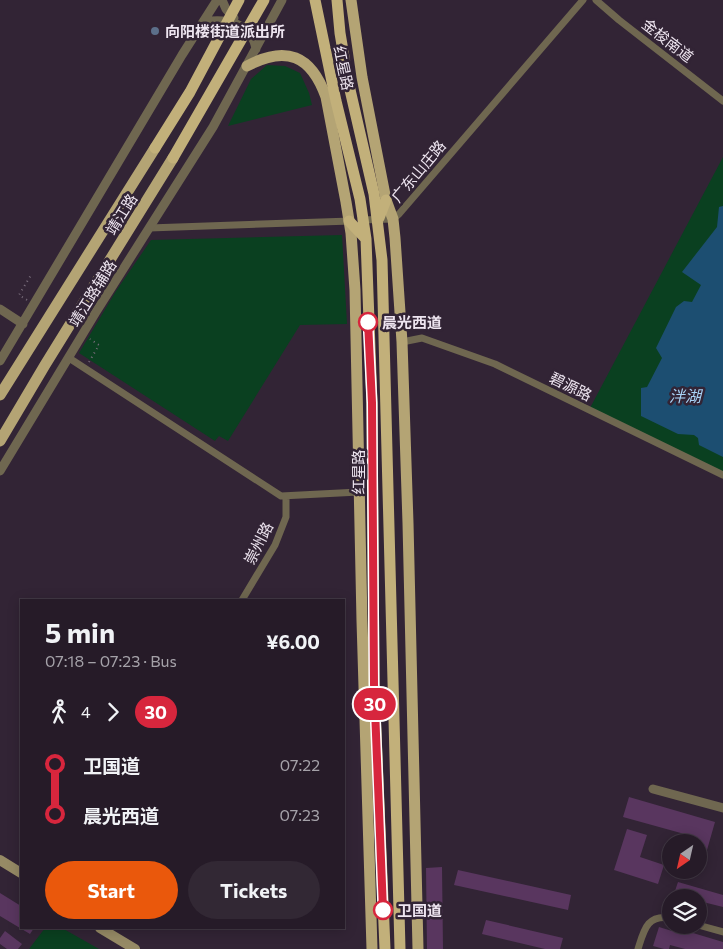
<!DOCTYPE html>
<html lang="en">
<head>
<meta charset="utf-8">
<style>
  :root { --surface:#261b28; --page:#322834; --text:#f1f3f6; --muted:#a4a1a8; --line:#423945; --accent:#ea580c }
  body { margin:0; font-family:Commissioner,"Noto Sans SC",sans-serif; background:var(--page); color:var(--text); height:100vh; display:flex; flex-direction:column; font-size:19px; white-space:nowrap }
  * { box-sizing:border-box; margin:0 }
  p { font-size:16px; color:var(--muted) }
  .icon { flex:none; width:28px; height:28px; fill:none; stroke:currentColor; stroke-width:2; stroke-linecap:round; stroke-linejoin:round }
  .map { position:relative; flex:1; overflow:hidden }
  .side { position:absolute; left:20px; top:599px; width:325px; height:330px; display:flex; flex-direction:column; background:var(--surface); border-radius:0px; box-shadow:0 2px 12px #0003,0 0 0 1px var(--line) }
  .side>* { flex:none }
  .badge { padding:0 10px; border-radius:16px; font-size:18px; line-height:32px }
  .needle { width:32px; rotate:214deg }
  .tools { position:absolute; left:662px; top:834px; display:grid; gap:10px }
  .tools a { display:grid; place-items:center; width:45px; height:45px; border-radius:50%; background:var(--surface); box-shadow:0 2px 12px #0003,0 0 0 1px var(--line); font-size:25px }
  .map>.badge { position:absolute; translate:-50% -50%; box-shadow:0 0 0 2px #fff }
  .legs { display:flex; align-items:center; gap:8px; height:55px; padding:0 25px; font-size:16px }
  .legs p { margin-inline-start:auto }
  .overview { display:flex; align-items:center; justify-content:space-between; height:85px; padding:0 25px }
  h1 { font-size:28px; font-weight:700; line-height:38px }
  .primary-button { display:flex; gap:10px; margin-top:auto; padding:10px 25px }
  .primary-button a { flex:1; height:58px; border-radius:30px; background:var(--accent); color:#fff; font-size:20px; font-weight:700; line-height:58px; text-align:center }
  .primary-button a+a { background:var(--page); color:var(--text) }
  ul { padding:0 25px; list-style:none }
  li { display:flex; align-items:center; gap:18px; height:50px; font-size:19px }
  li i { display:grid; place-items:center; width:8px; height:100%; margin:0 6px; background:currentColor }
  li i::after { content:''; width:12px; height:12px; margin:-6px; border:4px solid; border-radius:50%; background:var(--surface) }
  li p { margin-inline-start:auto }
  li:first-child i { background:linear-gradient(#0000 50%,currentColor 0) }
  li:last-child i { background:linear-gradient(currentColor 50%,#0000 0) }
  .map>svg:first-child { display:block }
</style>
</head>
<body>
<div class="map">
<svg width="723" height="949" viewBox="0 0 723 949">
  <rect width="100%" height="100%" fill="#322435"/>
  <path fill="#0a4020" d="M267,65L285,66L300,73L309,93L312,105L228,126L251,79Z
    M723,157V472L590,408Z
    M342,235L347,324L300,325L228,441L219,436L215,441L79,353L116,291L151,240Z
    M45,928H62L99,949H29Z"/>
  <path fill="#1c4e71" d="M723,206V457L699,445L698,438L694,435L678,434L641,416V388L647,387L662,358L656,348L676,307L684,301L692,302L701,285L682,272L717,227L719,207Z"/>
  <path fill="#59365f" d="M629,797L715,822L703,864L699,863V842H686L688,835L623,817Z
    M627,829L647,835L640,857L664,865L658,884L614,870Z
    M442,867L443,949H427L426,868Z
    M458,870L571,895L568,910L454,885Z
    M678,882L723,895V907L699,901V898H687L674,894Z
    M0,893L21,906V928H34L30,934L0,916Z
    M486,920L563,938L560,949H545L482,934Z
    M659,927L672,931L673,927L723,942V949H685L670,945L669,949H664L653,946Z
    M5,931L22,944L18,949H7L0,944V938Z"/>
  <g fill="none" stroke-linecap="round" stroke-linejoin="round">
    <path stroke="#796d7b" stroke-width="2" stroke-dasharray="1 4" stroke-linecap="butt" d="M27,300L19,295L31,275
      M89,362L99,345L90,339"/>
    <path stroke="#6f6750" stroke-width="7" d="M596,0L619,20L723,101
      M361,220L393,219L399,214L583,0
      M149,228L351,221
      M402,342L422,338L495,364L723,475
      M69,358L281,496L359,492
      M242,600L275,545L286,517V496
      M698,925L723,932
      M638,949C644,930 647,914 671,918"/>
    <path stroke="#6f6750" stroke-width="9" d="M222,0L226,9L234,18
      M204,22C226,18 252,23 256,49
      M0,309L23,324
      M0,361L182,55L217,0
      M0,471L96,312L213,127L282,0
      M653,789L723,808"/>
    <path stroke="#968a65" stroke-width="10" d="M0,860L21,873
      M100,928L135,949"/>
    <path stroke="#b4a474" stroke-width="11" d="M351,0L362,77L386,200L393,219L395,238L402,342L408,523L418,949
      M247,66C286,45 311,55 326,97L346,202L351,233L355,290L362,621L372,949
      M0,395L155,148
      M0,441L45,365L173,158"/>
    <path stroke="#c2b07a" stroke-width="11" d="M315,0L336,101L360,199L366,239L372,403L374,684L385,949
      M337,0L340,33L348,81L374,194L382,260L400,949
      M155,148L190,92L239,0
      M173,158L264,0
      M379,218L386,200
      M349,221L366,239"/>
  </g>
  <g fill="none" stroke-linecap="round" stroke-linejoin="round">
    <defs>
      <path id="line-1" d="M368,322L372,403L374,684L383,910"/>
    </defs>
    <use href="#line-1" stroke="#fff" stroke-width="11"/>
    <use href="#line-1" stroke="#d7263d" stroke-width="8"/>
  </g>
  <circle fill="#5c6f8a" stroke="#322435" stroke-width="2" cx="155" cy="31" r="5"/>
  <g fill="#fff" stroke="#d7263d" stroke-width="2.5">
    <circle cx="368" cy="322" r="9"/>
    <circle cx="383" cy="910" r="9"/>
  </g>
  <g text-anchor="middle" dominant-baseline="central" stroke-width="5" stroke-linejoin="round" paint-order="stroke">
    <g font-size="15" font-weight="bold" fill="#eee5f0" stroke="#322435" text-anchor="start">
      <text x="165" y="31">向阳楼街道派出所</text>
    </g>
    <g font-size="15" fill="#eee5f0" stroke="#322435">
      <text transform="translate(668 40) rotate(38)">金梭南道</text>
      <text transform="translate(344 68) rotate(78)">红星路</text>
      <text transform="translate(418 171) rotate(-50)">广东山庄路</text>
      <text transform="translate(121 214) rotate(-58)">靖江路</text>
      <text transform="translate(92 293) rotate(-58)">靖江路辅路</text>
      <text transform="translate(571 386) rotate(26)">碧源路</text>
      <text transform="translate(358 472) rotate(-90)">红星路</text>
      <text transform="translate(258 543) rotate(-63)">崇州路</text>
    </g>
    <g font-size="15" font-weight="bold" fill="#eee5f0" stroke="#322435" text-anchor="start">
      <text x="382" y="322">晨光西道</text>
      <text x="397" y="910">卫国道</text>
    </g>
    <g font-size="16" font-style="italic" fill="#a8d2f5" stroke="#322435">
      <text x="685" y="395">泮湖</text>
    </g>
  </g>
</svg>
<div class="tools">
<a><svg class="needle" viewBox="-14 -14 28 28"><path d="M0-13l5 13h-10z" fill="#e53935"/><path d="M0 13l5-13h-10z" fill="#a4a1a8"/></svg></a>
<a><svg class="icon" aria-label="layers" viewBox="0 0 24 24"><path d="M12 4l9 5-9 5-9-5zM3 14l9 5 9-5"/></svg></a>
</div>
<b class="badge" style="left:375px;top:704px;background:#d7263d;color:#fff">30</b>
<section class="side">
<div class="overview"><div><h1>5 min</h1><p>07:18 – 07:23 · Bus</p></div><b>¥6.00</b></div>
<div class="legs"><svg class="icon" aria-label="walk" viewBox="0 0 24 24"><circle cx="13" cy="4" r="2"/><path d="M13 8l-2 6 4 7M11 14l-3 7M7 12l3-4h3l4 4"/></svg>4<svg class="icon" aria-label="forward" viewBox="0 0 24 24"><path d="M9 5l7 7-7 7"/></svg><b class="badge" style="background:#d7263d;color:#fff">30</b></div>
<ul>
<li><i style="color:#d7263d"></i><b>卫国道</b><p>07:22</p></li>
<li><i style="color:#d7263d"></i><b>晨光西道</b><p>07:23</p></li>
</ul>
<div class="primary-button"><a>Start</a><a>Tickets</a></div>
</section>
</div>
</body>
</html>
